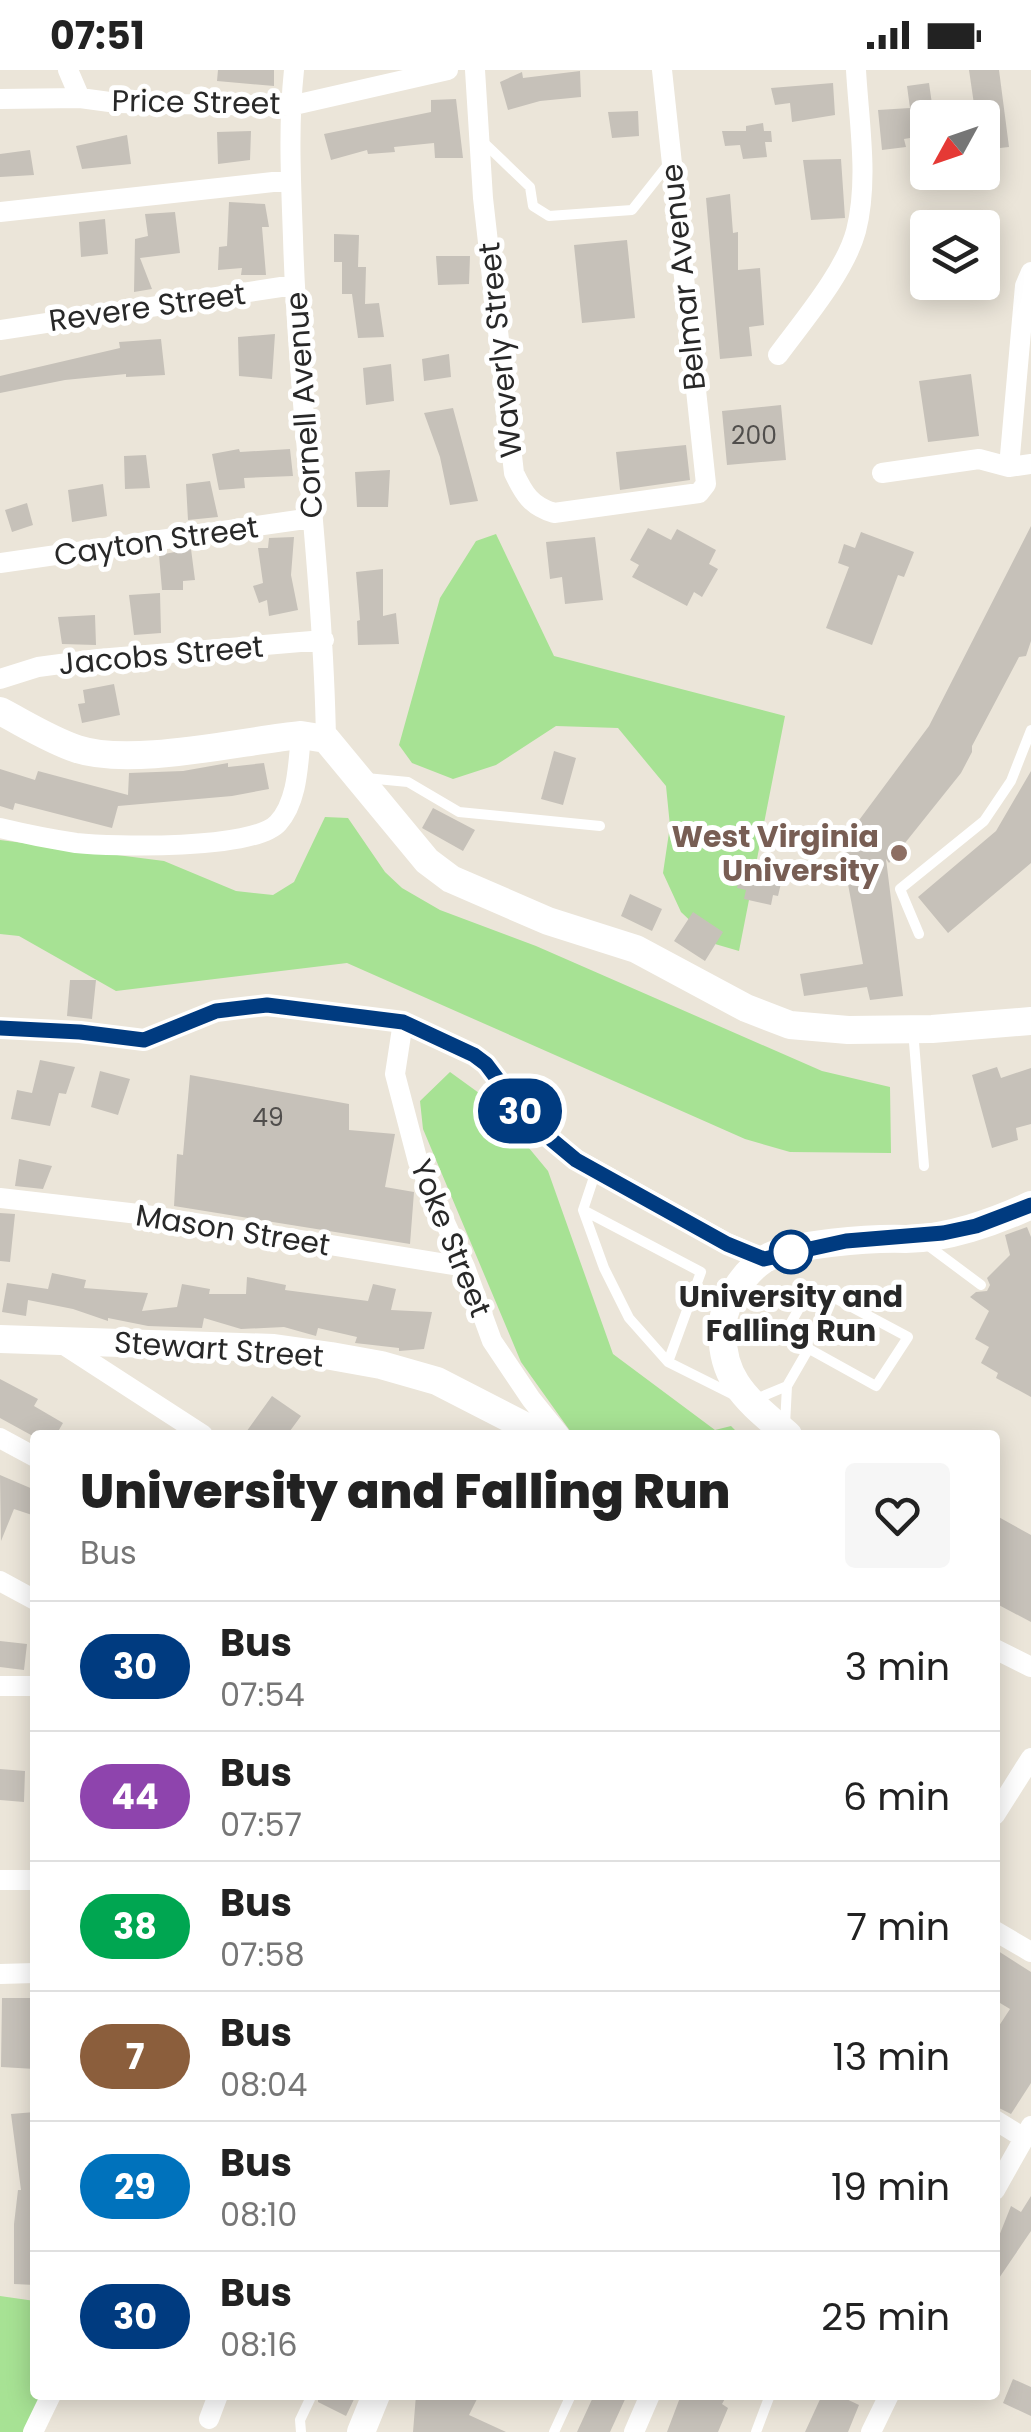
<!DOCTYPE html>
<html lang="en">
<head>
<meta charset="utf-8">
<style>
  :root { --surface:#fff; --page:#f6f6f6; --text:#222; --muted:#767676; --line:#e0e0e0 }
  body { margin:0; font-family:Poppins,sans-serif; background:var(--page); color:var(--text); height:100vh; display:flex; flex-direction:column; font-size:38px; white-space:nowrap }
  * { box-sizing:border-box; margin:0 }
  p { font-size:32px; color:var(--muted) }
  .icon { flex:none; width:55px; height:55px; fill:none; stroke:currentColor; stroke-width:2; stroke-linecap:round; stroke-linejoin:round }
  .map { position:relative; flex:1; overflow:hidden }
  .details { position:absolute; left:30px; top:1360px; width:970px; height:970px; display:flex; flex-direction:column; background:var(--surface); border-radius:10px; box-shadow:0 5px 25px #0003 }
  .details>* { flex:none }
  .badge { padding:0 20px; border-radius:32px; font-size:35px; line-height:65px }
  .needle { width:65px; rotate:230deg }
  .tools { position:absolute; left:910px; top:30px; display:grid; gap:20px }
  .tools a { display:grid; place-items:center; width:90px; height:90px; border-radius:10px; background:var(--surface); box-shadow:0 5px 25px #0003; font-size:50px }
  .map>.badge { position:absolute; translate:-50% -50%; box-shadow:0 0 0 5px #fff }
  .round { display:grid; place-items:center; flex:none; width:105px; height:105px; border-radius:10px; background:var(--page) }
  .head { display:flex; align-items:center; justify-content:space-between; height:170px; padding:0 50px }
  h1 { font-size:48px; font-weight:800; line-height:75px }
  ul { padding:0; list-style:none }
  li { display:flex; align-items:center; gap:30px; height:130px; padding:0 50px; border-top:2px solid var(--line) }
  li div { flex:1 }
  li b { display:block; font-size:38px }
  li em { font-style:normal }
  li .badge { min-width:110px; font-weight:700; text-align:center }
  .status { display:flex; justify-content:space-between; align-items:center; height:70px; padding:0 50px; background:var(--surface); direction:ltr }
  .status svg { height:28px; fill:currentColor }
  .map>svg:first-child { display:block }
</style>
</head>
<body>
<div class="status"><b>07:51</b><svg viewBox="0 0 49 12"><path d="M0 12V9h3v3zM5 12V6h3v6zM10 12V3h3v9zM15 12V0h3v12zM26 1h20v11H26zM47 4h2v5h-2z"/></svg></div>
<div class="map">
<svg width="1031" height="2362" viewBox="0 0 1031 2362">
  <rect width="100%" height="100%" fill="#ebe5d9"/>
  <path fill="#a7e294" d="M496,464L554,586L785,646L739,881L715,874L681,842L663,803L670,756L666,716L618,658L556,656L496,695L453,709L412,693L399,675L440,528L476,471Z
    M325,747L348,748L385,802L402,818L440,840L536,876L822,1001L890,1017L891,1083L790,1082L745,1069L347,893L116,921L19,866L0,864V770L164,791L236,821L273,825L294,812Z
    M450,1002L490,1031L548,1101L613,1284L715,1360L731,1356L740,1365H573L521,1292L423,1059L420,1031Z
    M0,2226L35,2231V2325H43L24,2362H0Z"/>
  <path fill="#c6c1b9" d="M218,0H274V16L217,11Z
    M969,0H999L1009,77L982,80V48H976Z
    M580,1L581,27L540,31L508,40L500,12L522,2L523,8Z
    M833,13L835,45L792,52L790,33L775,35L771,18Z
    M929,13L934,48H928V65L904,69L906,77L882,80L878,40L910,38L907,16Z
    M456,29L463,88H435L434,73L394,77L395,82L368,84L367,80L331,90L324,64L431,42V30Z
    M638,41L639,66L612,68L608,42Z
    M763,53L764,61H771L772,72H765L767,87L743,89L740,75L725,76L722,61H746V56Z
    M251,61L250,90L218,94L217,62Z
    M127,65L131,94L82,99L76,76Z
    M30,80L34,105L0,107V84Z
    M841,89L845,148L811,150L803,90Z
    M730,124L733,163L738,162V200L760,198L764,255L749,257L752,286L720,289L706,128Z
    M229,132L265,134L269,157H262L266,205H241L242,198L218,200L219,177L227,176Z
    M175,142L180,183L140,188L152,219L134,222L135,169L148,166L145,144Z
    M105,149L108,184L81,187L79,152Z
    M334,164L359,165L358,197H366L365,234L379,233L384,267L358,268L352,224H342V192H334Z
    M627,170L635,248L582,253L574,175Z
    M436,186H470L469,214L438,215Z
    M275,264L272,309L239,306L238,267Z
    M161,269L165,305L126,307V304L65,310L0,323V306L120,278L119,272Z
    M449,284L451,307L424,311L422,289Z
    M391,294L394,331L366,335L363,298Z
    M971,304L979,366L928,372L919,311Z
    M781,335L786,390L727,395L722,341Z
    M453,338L478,431L450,435L440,387L424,343Z
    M686,375L690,410L620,420L616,382Z
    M239,379L240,382L290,379L293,406L244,408L245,418L219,420L212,384Z
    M146,385L150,418L125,419L124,386Z
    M390,400L388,437H357L355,402Z
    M210,411L218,447L188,450L186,414Z
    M103,414L107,446L72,452L68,420Z
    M27,433L33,455L12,462L5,440Z
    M1031,456V571L1026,586L1019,587L972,676V682L961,703L889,793L886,789L903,926L870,930L867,917L804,926L800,904L863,894L844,793L848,765L929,656Z
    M648,458L671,470L677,459L716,480L709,494L718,499L702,527L694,522L687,536L632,507L639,495L630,490Z
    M861,462L914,482L904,507L898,505L872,575L826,558L849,497L838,493L844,474L855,478Z
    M294,467L291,505L298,540L269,546L267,530L259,533L253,516L263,513L258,478H268L269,468Z
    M595,467L603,530L565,534L562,507L550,509L546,472Z
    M191,479L195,510L183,511V520H162L159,485Z
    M383,499V546L396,543L399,574L358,575L357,551L360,550L356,502Z
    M160,523L161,563L134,565L129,525Z
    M95,545L96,575L62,574L58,547Z
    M114,614L120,645L82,653L78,634L85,633L83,620Z
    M554,681L576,688L563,735L541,729Z
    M228,693V697L264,693L269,719L232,726L118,736L112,758L15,733L13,740L0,736V699L35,710L38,701L128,725L129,703L183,701Z
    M1031,701V793L948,863L918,827L996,761Z
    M433,738L475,760L463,781L422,758Z
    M741,799L782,809L778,826L773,825L771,835L744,829L746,820L737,818Z
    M630,824L662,839L652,861L621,846Z
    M693,842L723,862L705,891L674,871Z
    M70,910H96L92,949L67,946Z
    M40,990L75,997L66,1024L59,1023L50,1056L11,1049L17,1020L32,1023Z
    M997,997L1001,1008L1031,998V1054L1016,1058L1018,1070L992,1078L972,1005Z
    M100,1001L130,1009L118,1045L91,1037Z
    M190,1005L349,1034V1060L395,1064L385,1117L414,1122L410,1174L174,1136L177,1084L183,1085Z
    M19,1089L52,1096L43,1119L15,1116Z
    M0,1143L15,1144L10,1192L0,1191Z
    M1027,1157L1031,1167V1327L996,1308L998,1303L981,1293L989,1277L975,1269L989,1241L970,1227L976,1222L987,1221L990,1215L987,1208L1010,1185L1005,1165Z
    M52,1203L86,1210L84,1218L148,1223L142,1241L177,1237L182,1214L210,1219L209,1224H246L247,1207L286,1215L285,1220L368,1231L373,1214L396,1219L391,1240L432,1242L424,1279L399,1281V1278L355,1273L357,1267L318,1258L316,1266L284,1257L241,1259L204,1248L202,1258L148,1256L108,1248V1251L73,1239L28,1230L26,1246L2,1242L7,1213L48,1219Z
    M0,1309L38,1329L34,1336L63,1353L56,1365H31L0,1348Z
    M272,1326L301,1346L287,1365H244Z
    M0,1405L35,1420V1446L14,1439L1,1471Z
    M995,1445L1031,1465V1552L995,1533Z
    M0,1571L27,1574L24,1600L0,1597Z
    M0,1699L25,1701L24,1732L0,1730Z
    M995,1879L1031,1902V2013L1011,2044L995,2036V1962L1010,1939L995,1930Z
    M2,1928H35V1999L1,1997Z
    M35,2042V2215L14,2214V2154L18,2120H21L11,2044Z
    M1031,2126V2161L995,2214V2176L1011,2136L1021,2142Z
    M1013,2309L1031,2317V2346L1003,2333Z
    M318,2325H356L346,2346L318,2332Z
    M416,2325H479L469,2345L506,2362H413Z
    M594,2325H627L610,2362H577Z
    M681,2325H727L722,2334L728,2338L718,2362H667Z
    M822,2325H838L859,2335L848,2362H805Z"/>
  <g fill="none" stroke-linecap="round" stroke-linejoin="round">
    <path stroke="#fff" stroke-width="10" d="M480,69L530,117L533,136L549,146L632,140L670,92
      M366,708L408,712L459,742L600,756
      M919,864L900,819L984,751L1011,711L1031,660
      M913,960L924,1096
      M596,1101L583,1140L604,1198L629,1248L668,1292L736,1326
      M583,1140L701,1202L668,1292
      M926,1174L981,1215
      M810,1219L833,1227L908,1267L876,1316L784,1265Z
      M756,1329L787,1316
      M785,1355L787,1316L809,1278
      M301,2362L300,2350L310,2329
      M554,2362L571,2325
      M756,2362L770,2325"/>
    <path stroke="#fff" stroke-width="20" d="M68,0L80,28
      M294,0C288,56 291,112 293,168C298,335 323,502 326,669
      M475,0L483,128L514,403C524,424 531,436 554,443L699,423L706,414L662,0
      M0,29L80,28L117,33L290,36L448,0
      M0,142L291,110
      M0,260L294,215
      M778,285C803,251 845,202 856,161C869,110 859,53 856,0
      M1009,397L1025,216L1031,202
      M882,403L979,389L1009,397L1031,394
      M0,493L312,448
      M0,609L38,597L98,589L324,570
      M0,758C25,764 50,769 76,773C113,777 254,780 278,753C298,731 298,694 301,665
      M403,952L395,1004L418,1092L465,1197L492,1271L531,1329L560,1365
      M0,958L80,962L144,970L216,941L267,935L403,952L474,985L486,994L528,1051L576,1089L727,1173L764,1189
      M0,1128L147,1145L465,1197
      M58,1271L203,1365
      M0,1368L35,1387
      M0,1511L35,1530
      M995,1579L1031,1597
      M0,1616H35
      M995,1745L1031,1688
      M0,1810H35
      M995,1861L1031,1882
      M0,1904L35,1903
      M995,2050L1024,2068
      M995,2120L1031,2056
      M209,2349L218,2325
      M33,2362L51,2325
      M634,2362L650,2325
      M871,2362L889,2325"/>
    <path stroke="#fff" stroke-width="28" d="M0,641C25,654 50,670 77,679C132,697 240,671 301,665L326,669L427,791L451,809L548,851L636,879L746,938L790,955L848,960L932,959L1031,951
      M0,1269L274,1278L331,1286L381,1295L437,1311L542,1365
      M788,1365C749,1331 718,1310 723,1253C724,1232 745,1202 763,1190C789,1173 874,1168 906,1169C946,1169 995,1152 1031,1135
      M361,2362L376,2325"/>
  </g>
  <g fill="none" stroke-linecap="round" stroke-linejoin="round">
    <defs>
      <path id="line" d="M0,958L80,962L144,970L216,941L267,935L403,952L474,985L486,994L528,1050L576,1090L727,1174L764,1189L846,1171L943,1163L976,1156L1031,1135"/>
    </defs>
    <use href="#line" stroke="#fff" stroke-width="22"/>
    <use href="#line" stroke="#003b80" stroke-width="15"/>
  </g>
  <circle fill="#8d6e63" stroke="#fff" stroke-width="4" cx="899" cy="783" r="10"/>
  <circle fill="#fff" stroke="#003b80" stroke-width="5" cx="791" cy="1182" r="20"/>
  <g text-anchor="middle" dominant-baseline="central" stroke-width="10" stroke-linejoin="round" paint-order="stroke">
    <g font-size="25" fill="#504e4c">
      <text x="754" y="365">200</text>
      <text x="268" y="1047">49</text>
    </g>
    <g font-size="30" fill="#282828" stroke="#fff">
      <text transform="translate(196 32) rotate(1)">Price Street</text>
      <text transform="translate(683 207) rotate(-96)">Belmar Avenue</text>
      <text transform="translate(147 237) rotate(-8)">Revere Street</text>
      <text transform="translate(500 280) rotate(-96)">Waverly Street</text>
      <text transform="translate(304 335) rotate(-94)">Cornell Avenue</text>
      <text transform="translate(156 471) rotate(-8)">Cayton Street</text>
      <text transform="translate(161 585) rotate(-5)">Jacobs Street</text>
      <text transform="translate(233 1160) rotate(9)">Mason Street</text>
      <text transform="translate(451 1168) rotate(68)">Yoke Street</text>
      <text transform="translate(219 1279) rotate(4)">Stewart Street</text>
    </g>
    <g font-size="30" font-weight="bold" fill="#785e54" stroke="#fff" text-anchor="end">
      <text x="879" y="766">West Virginia<tspan x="879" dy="34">University</tspan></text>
    </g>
    <g font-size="30" font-weight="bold" fill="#282828" stroke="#fff">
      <text x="791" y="1226">University and<tspan x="791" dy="34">Falling Run</tspan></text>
    </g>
  </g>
</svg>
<div class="tools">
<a><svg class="needle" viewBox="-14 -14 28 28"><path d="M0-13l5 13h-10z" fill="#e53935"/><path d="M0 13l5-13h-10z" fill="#767676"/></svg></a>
<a><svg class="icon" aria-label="layers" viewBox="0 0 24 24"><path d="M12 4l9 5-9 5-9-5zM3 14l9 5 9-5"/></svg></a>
</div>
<b class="badge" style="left:520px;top:1041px;background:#003b80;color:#fff">30</b>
<section class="details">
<div class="head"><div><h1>University and Falling Run</h1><p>Bus</p></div><a class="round"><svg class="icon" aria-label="heart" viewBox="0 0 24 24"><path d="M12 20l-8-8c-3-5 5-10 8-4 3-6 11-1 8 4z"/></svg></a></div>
<ul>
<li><span class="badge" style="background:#003b80;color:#fff">30</span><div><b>Bus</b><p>07:54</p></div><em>3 min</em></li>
<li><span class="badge" style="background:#8e44ad;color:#fff">44</span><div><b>Bus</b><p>07:57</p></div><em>6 min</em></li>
<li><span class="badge" style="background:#00a651;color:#fff">38</span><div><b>Bus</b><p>07:58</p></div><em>7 min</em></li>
<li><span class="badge" style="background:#8b5e3c;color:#fff">7</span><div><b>Bus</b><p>08:04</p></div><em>13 min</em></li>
<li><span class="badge" style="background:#0072bc;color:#fff">29</span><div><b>Bus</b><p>08:10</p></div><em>19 min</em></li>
<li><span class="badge" style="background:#003b80;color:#fff">30</span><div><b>Bus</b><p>08:16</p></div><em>25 min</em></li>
</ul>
</section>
</div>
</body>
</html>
